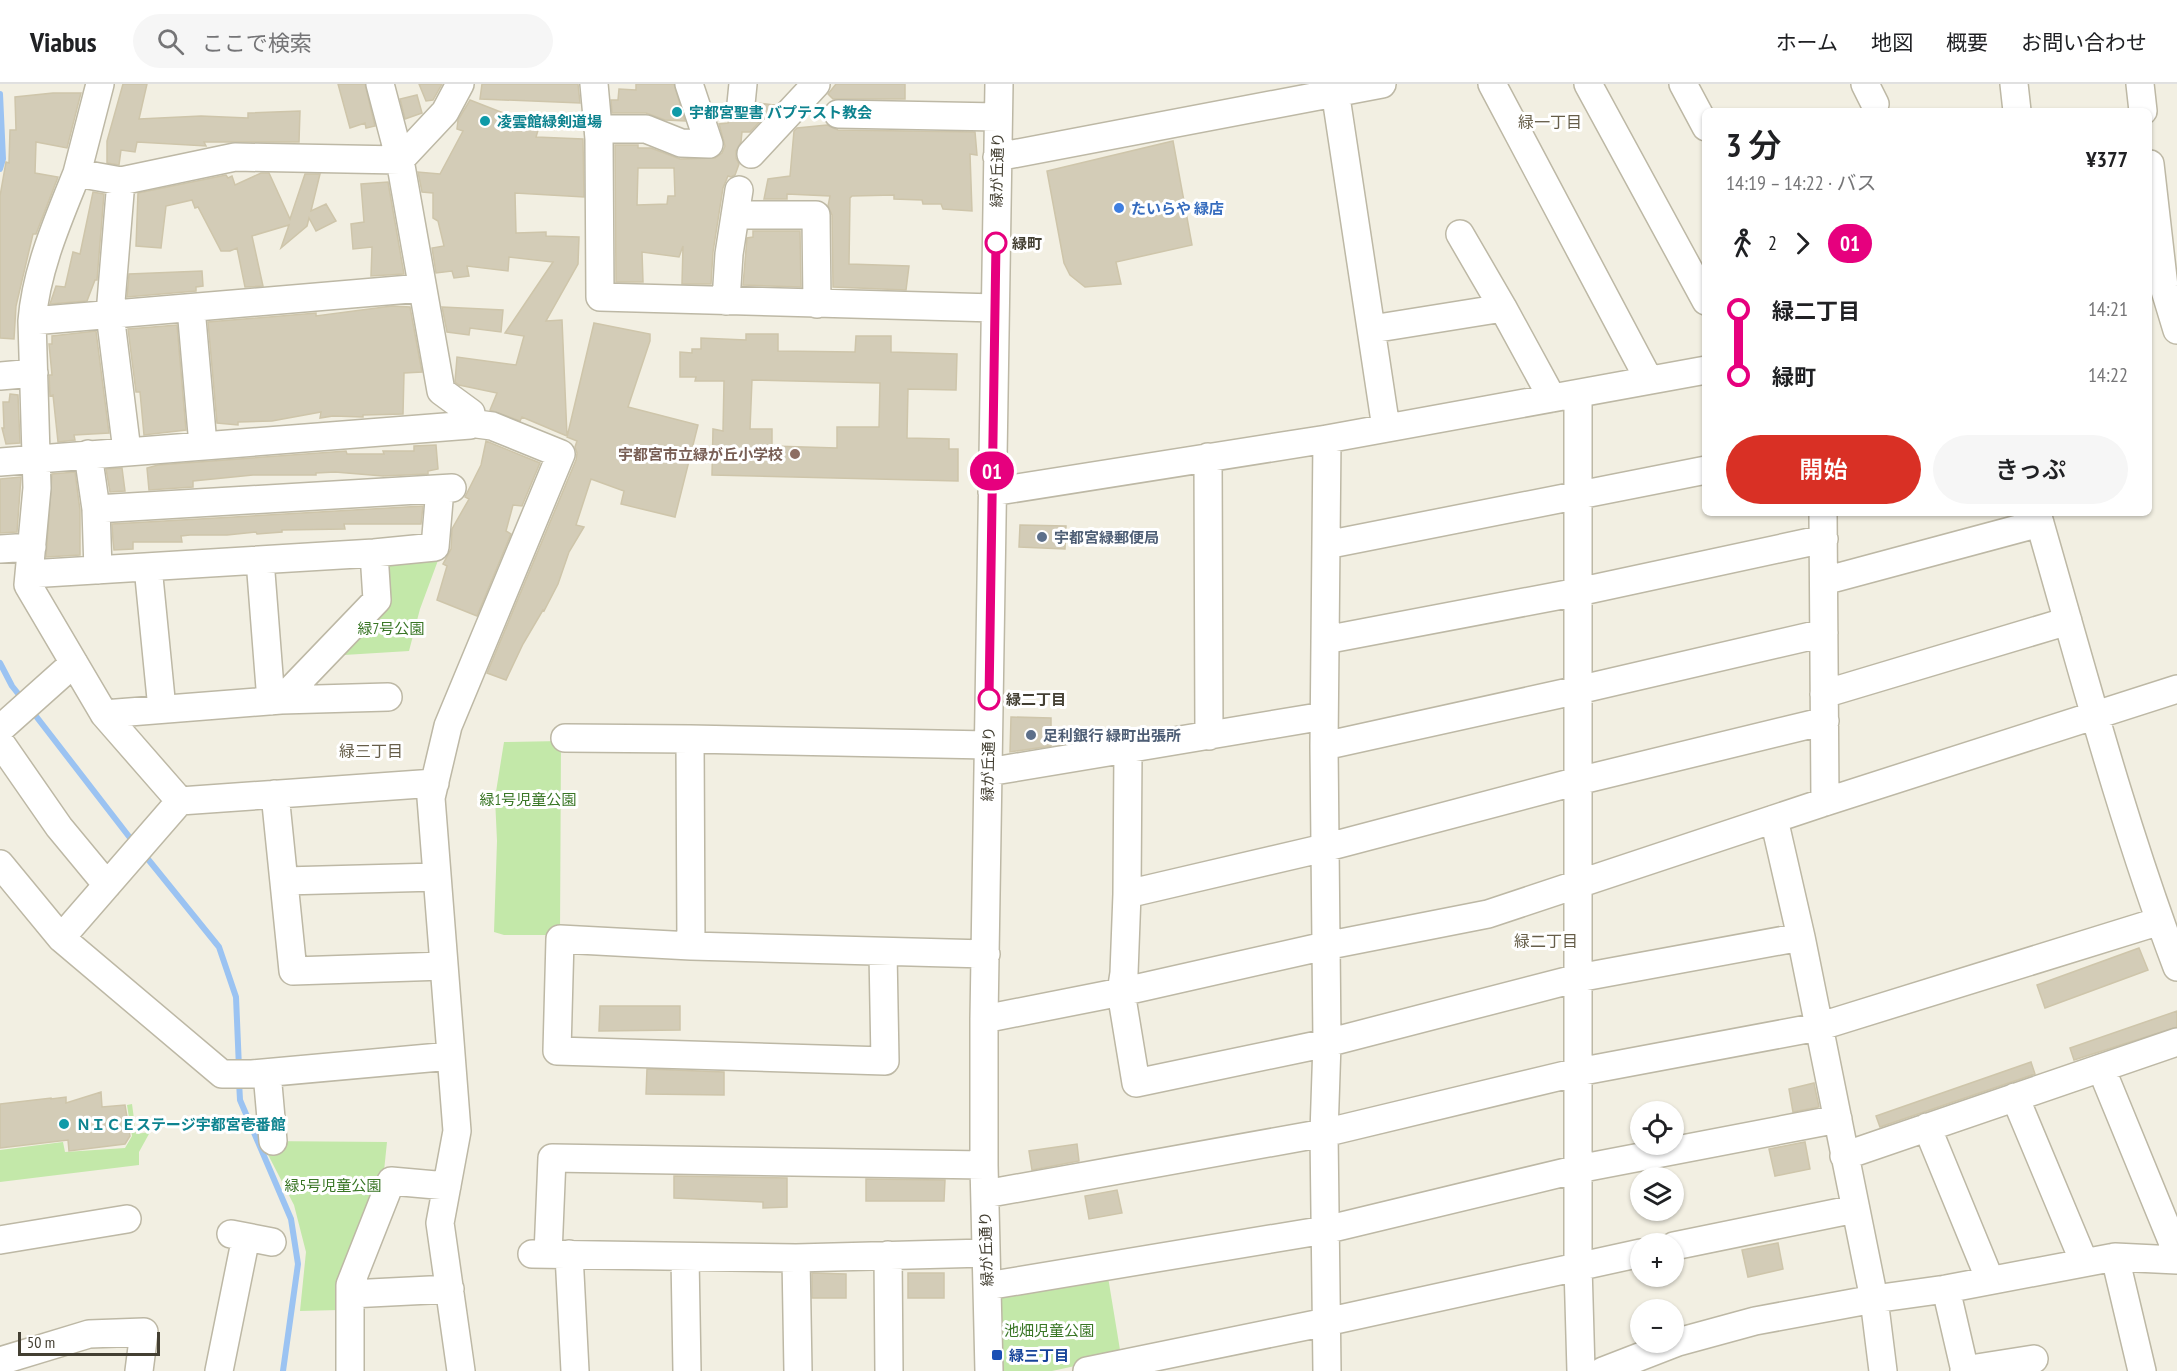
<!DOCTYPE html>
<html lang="ja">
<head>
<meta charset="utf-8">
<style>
  :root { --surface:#fff; --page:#f6f6f6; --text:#202124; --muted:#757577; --line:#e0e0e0; --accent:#d93025 }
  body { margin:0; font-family:"PT Sans Narrow","Noto Sans JP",sans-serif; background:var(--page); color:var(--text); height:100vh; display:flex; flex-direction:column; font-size:22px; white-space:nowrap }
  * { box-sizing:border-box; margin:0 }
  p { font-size:20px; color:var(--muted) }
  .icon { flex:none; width:33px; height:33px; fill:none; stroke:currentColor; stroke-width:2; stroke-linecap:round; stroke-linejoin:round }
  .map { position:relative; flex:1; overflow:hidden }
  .sheet { position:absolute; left:1702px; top:24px; width:450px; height:408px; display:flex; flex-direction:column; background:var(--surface); border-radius:9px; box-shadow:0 2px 4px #0004 }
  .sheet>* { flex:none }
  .badge { padding:0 12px; border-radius:20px; font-size:21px; line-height:39px }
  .tools { position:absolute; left:1630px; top:1017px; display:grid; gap:12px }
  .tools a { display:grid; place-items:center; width:54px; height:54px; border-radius:50%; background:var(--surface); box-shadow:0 2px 4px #0004; font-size:30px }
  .scale { position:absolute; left:18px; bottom:15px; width:142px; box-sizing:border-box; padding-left:6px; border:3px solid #433f32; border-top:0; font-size:16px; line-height:21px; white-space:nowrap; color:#433f32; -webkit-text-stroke:4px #fff; paint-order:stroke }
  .map>.badge { position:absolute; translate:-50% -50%; box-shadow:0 0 0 3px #fff }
  .legs { display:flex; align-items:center; gap:9px; height:66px; padding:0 24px; font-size:20px }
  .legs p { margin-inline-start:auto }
  .overview { display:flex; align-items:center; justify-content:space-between; height:102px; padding:0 24px }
  h1 { font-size:33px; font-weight:600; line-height:45px }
  .cta { display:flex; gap:12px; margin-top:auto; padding:12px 24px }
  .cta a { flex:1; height:69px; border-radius:36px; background:var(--accent); color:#fff; font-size:24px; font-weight:600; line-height:69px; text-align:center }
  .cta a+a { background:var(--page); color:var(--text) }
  ul { padding:0 24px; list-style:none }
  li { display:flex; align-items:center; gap:21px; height:66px; font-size:22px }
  li i { display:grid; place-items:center; width:9px; height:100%; margin:0 8px; background:currentColor }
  li i::after { content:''; width:15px; height:15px; margin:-8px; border:4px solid; border-radius:50%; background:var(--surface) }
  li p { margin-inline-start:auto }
  li:first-child i { background:linear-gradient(#0000 50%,currentColor 0) }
  li:last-child i { background:linear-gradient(currentColor 50%,#0000 0) }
  header { display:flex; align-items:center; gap:36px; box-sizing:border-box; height:84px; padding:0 30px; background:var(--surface); border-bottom:2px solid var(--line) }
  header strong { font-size:28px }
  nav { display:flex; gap:33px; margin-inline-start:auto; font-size:21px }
  .search { width:420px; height:54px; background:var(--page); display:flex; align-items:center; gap:15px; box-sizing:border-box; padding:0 21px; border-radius:33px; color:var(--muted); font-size:22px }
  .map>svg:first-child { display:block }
</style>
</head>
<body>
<header>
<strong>Viabus</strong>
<div class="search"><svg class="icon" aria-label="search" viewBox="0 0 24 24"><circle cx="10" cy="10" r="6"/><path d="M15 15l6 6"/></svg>ここで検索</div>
<nav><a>ホーム</a><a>地図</a><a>概要</a><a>お問い合わせ</a></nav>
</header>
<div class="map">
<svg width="2177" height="1287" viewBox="0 0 2177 1287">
  <rect width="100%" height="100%" fill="#f2efe2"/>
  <path fill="#c3e8a9" d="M440,471L420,525L409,567L344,571V560L382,485L390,475Z
    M561,657L560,851H504L494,848L497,757L495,714L504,658Z
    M132,1020L136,1050L150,1048L139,1068V1081L0,1098V1066L63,1058L65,1068L125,1064L132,1052L127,1021Z
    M261,1057L387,1058L384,1087L339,1226L300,1227L306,1168L294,1121Z
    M1108,1193L1121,1272L1052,1287H999L997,1215Z"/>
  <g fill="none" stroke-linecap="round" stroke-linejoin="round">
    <path stroke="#9bc3f2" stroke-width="6" d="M0,10L3,75L0,85
      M0,579L12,602L24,617
      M32,627L134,759
      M143,769L219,863L236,913L239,984
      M239,997L240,1016L291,1135L298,1180L283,1287"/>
  </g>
  <path fill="#d3ccb7" stroke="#cec5aa" stroke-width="1.5" fill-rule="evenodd" d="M123,0H147L139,35L201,32L248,34V29L300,27L299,58H204L206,62L137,58L135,68L121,66L119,81L107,79V57Z
    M338,0H365L375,42L366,44L365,39L350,44Z
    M419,0H442L433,16L426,17Z
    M482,0H578L580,19L480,15Z
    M636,0H674L685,37L665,36L646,29H612L611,16H618L619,5L636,6Z
    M836,0H905V15H833L828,10Z
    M53,9H81L67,64L36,58L35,89L58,93L36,150H33L16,222L14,255L0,254V112L6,78L9,79L10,46H16L15,13Z
    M417,11L422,29L405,35L400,15Z
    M470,16L539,43L536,53L583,55L584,113L515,109L516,149L546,148V152L579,153L578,180L546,237L562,236L567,352L522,333L520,337L490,326L497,309L459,301L455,298L457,273L516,281L524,252L505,249L553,178L509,173L508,187L467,182L469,192L454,194L452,187L436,189L432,164L444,162L438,137L433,134V109L422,108L418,88L440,90L463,47L457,45L458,36Z
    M757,19L775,21L750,48H742L741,58L736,67V74L739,80L735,91L731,93L728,92L723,104L713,168L711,200H682L683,162L679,173L642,168L643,198H616L615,61H638V64H651L680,75L715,74L722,69L725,62L719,40L728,39L730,30L739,36L748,34L754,29ZM638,84H674L675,112H668L667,120L637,121Z
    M827,41L838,46L975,48L977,71L970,70L972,127L943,125L941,120H923L922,116L894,115V111L852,112L850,114L849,180L909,182L906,206L833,203L832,131L828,122L830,112L787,110V115H764L768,95L790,92L794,47L797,44Z
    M1173,57L1192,161L1116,178L1121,200L1085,203L1070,191L1064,179L1047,87Z
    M261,89H269L290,135L305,90H320L311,127L326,120L336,137L316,147L309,134L307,142L281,164L289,141L252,152L263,202L245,203L237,164L230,167H221L198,123L195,124L192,116L166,122L161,164L136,162L138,109L226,91L228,94L232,92L235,101Z
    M388,98L404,190L371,192L372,163L353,165L351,140L364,138L361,100Z
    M93,108L104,110L97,196H95L87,217L50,220L56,202L65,203L73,168L80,170Z
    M753,147H800L801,203L743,201L747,154L753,153Z
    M202,187L203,202L196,203V207L127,213L129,190Z
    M392,222L410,223L422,288L404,289L403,330L363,331V333L333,332L320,334L321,328L272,337L238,338V341L217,339L208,238L316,229V232Z
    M442,223L503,226L501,248L470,244L469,251L447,248Z
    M594,239L650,250V257L628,323L698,341L675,433L621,420L624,407L591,395L576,441L584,443L569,468L558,500L544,527L543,526L523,560L506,596L487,589L576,376L577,369L575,363L577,357L567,353Z
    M177,241L186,346L144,351L140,308H136L128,245Z
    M96,247L109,349L74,351L75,356L58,358L53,311L50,312L49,291H52L49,260H52V252Z
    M746,250H778V267L855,268L856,252H891V268L957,270L956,306L908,305L907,354L949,355V365H958V397L712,391L713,345L723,347L724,297H695L696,293H680V268L692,269V265H701V254L746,256ZM752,296L880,299L879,343H837V364L772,362V345H750Z
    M10,310L18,311L20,359L6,360L2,344H4L3,318H9Z
    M486,357L540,379L522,422L513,421L506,447L511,450L477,532L437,516L447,482L443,480L451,465L452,445L469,415L465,413L481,381Z
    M436,361L438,385L428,387V390L383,392L335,388L316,389V391H253L193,397V403L149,406L147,384L158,381L346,367L347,370H384L383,367H414V362Z
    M122,384L125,407L110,408L106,385Z
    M75,388L80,426V471L46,473L52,390Z
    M21,393L17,448L0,449V395Z
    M423,422L421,440H344L345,445L282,446V448L257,450L256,448L227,451H190L181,452L182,458H133V465L114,466L113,457L112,440Z
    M1020,441L1066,442L1065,465L1019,463Z
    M1011,633L1051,634V662L1010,668Z
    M2139,864L2148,886L2045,924L2037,901Z
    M600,922H680V946L599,947Z
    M2177,927V943L2074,976L2070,964Z
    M2031,978L2035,990L1880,1043L1876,1032Z
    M647,985L724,988V1011L646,1010Z
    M1814,999L1819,1023L1793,1028L1789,1005Z
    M101,1008L102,1023L125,1021L130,1052L125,1060L69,1067L68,1056L0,1064V1020L51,1014V1015L66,1013V1019Z
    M1805,1058L1810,1085L1775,1092L1769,1065Z
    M1077,1060L1079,1077L1032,1086L1029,1067Z
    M674,1092L787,1094V1123L763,1124V1118L674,1114Z
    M866,1095L945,1096L944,1117H866Z
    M1117,1106L1122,1129L1089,1135L1085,1112Z
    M1778,1159L1783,1185L1748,1193L1742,1166Z
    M812,1189L846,1190V1214H812Z
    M908,1189H944V1214H908Z"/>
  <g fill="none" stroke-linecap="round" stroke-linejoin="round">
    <defs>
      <path id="minor" d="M380,0L400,76L441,307L471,329
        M594,0L599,55L600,213L995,224
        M1334,0L1386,344
        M1492,0L1649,296
        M1588,0L1706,217
        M1683,0L1706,43
        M1865,0L1875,20
        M2014,0L2017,27
        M2140,0L2143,27
        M741,20L743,0
        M838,30L998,33
        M598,45H646L681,59L709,60L689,0
        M751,70L816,0
        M997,73L1382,0
        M2150,80L2164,203L2177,246
        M77,89L100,0
        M121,97L110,230L127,367
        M735,131H816L817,220
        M1460,150L1503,224L1552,314
        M726,217L729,170L739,106
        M191,224L203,361
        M32,237L422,204
        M1372,245L1503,224
        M0,292L34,289
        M1578,310V1182L1581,1287
        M88,370L96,425L452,404
        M1208,373L1209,652
        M0,378L470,341
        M992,408L1327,355L1706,286
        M96,425L98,486
        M1823,429L1825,718
        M2037,429C2081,581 2121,735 2177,883
        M1326,461L1706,386
        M0,465L32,463
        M260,476L271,617
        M148,483L162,625
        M29,490L374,469L435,463L440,405
        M1824,497L2040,439
        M1325,556L1578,508L1824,455
        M1824,610L2068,537
        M281,616L388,613
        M104,630L281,616L377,516L374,469
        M0,645L74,579
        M565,654L690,655
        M0,658L59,743L107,801
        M1324,662L1578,606L1824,549
        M1128,666L1127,810L1124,889L1121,908L1136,999L1327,959L1578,894L1801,853
        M988,688L1324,632
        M275,710L293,887L444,882
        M180,717L435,699
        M1774,735L1801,853L1874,1215L1883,1287
        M0,780L61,854L222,990H252L451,972
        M284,797L437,793
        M1127,810L1324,764L1578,697L1825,637
        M61,854L180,717L104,630L28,501L37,404L32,237C36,186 58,136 77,89L121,97L235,73L400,76L445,28L460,0
        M691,862L690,655L988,661
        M883,868L885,977L557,967L560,855L691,862L986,870
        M984,935L1121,908L1325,862L1488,830L1825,718L2177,605
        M2101,984L2177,1169
        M267,989L273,1057
        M2015,1013L2084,1178
        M1927,1043L1990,1196
        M1844,1072L2177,958
        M985,1110L1324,1049L1578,988L1818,943L2160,837
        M231,1150L272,1158
        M0,1156L127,1135
        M1674,1162L1855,1125
        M532,1170L796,1174L986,1169
        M548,1170L552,1074L984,1081
        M569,1170L575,1287
        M888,1171L889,1287
        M685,1173L687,1287
        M2115,1173L2142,1287
        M796,1174L798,1287
        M987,1202L1325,1146L1578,1085L1838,1035
        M1946,1205L1965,1287
        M350,1210L450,1205
        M0,1277L89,1250L144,1248L139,1287
        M1964,1286L2034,1275
        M219,1287L246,1153
        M350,1287V1201L391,1097L447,1102
        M461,1287L440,1139L457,1047L431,714L448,642L561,370L492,342L477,340
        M989,1287L984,1081V935L999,0
        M1087,1287L1326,1238L1641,1169
        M1327,1287L1324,1049L1327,959L1324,662L1327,355
        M1603,1287L1678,1258L1755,1237L1874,1215L1946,1205L2115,1173L2177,1176"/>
    </defs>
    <use href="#minor" stroke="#bdb8a5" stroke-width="30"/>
    <use href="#minor" stroke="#fff" stroke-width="27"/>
  </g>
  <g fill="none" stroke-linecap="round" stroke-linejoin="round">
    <defs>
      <path id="line-1" d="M989,615L996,159"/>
    </defs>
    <use href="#line-1" stroke="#fff" stroke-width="14"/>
    <use href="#line-1" stroke="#e6007e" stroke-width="9"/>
  </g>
  <g fill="#0f9aa8" stroke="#fff" stroke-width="2">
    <circle cx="677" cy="28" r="6"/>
    <circle cx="485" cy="37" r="6"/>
    <circle cx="64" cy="1040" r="6"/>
  </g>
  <circle fill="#3f7fe0" stroke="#fff" stroke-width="2" cx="1119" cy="124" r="6"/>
  <g fill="#fff" stroke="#e6007e" stroke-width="3">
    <circle cx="996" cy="159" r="10"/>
    <circle cx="989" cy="615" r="10"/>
  </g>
  <circle fill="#8d6e63" stroke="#fff" stroke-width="2" cx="795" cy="370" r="6"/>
  <g fill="#5c6f8a" stroke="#fff" stroke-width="2">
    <circle cx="1042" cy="453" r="6"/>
    <circle cx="1031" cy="651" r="6"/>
  </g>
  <rect fill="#1a4fb4" stroke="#fff" stroke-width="2" x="991" y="1265" width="12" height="12" rx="3"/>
  <g text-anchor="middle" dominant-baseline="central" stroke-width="6" stroke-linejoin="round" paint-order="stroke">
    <g font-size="15" font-weight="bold" fill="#0d838f" stroke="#fff" text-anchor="start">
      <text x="689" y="28">宇都宮聖書 バプテスト教会</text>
      <text x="497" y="37">凌雲館緑剣道場</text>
      <text x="76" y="1040">ＮＩＣＥステージ宇都宮壱番館</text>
    </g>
    <g font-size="15" fill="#433f32" stroke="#fff">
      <text transform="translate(997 86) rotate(-89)">緑が丘通り</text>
      <text transform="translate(988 680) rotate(-89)">緑が丘通り</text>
      <text transform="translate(986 1165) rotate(-92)">緑が丘通り</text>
    </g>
    <g font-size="15" font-weight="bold" fill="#366cbe" stroke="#fff" text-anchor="start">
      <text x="1131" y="124">たいらや 緑店</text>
    </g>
    <g font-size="15" font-weight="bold" fill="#433f32" stroke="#fff" text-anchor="start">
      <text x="1012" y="159">緑町</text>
      <text x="1006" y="615">緑二丁目</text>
    </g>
    <g font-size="15" font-weight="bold" fill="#785e54" stroke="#fff" text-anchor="end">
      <text x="783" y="370">宇都宮市立緑が丘小学校</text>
    </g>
    <g font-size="15" font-weight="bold" fill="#4e5e75" stroke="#fff" text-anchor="start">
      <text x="1054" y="453">宇都宮緑郵便局</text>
      <text x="1043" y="651">足利銀行 緑町出張所</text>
    </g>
    <g font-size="15" fill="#397625" stroke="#fff">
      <text x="391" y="544">緑7号公園</text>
      <text x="528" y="715">緑1号児童公園</text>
      <text x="333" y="1101">緑5号児童公園</text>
      <text x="1049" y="1246">池畑児童公園</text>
    </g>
    <g font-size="15" font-weight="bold" fill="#164399" stroke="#fff" text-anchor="start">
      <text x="1009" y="1271">緑三丁目</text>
    </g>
    <g font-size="16" fill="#665e49" stroke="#fff">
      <text x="1550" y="38">緑一丁目</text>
      <text x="371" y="667">緑三丁目</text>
      <text x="1546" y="857">緑二丁目</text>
    </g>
  </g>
</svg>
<div class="tools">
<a><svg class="icon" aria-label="locate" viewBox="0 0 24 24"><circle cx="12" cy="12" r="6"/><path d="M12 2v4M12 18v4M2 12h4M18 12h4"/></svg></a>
<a><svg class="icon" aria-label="layers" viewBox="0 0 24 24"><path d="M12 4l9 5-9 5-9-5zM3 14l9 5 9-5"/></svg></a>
<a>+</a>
<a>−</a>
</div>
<div class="scale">50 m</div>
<b class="badge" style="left:992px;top:387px;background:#e6007e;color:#fff">01</b>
<section class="sheet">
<div class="overview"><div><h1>3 分</h1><p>14:19 – 14:22 · バス</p></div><b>¥377</b></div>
<div class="legs"><svg class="icon" aria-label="walk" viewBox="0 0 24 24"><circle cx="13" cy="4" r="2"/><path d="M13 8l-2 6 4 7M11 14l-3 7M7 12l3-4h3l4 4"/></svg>2<svg class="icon" aria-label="forward" viewBox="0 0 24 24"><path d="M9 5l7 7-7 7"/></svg><b class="badge" style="background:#e6007e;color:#fff">01</b></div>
<ul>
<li><i style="color:#e6007e"></i><b>緑二丁目</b><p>14:21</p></li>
<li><i style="color:#e6007e"></i><b>緑町</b><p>14:22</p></li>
</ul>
<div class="cta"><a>開始</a><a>きっぷ</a></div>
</section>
</div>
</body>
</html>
